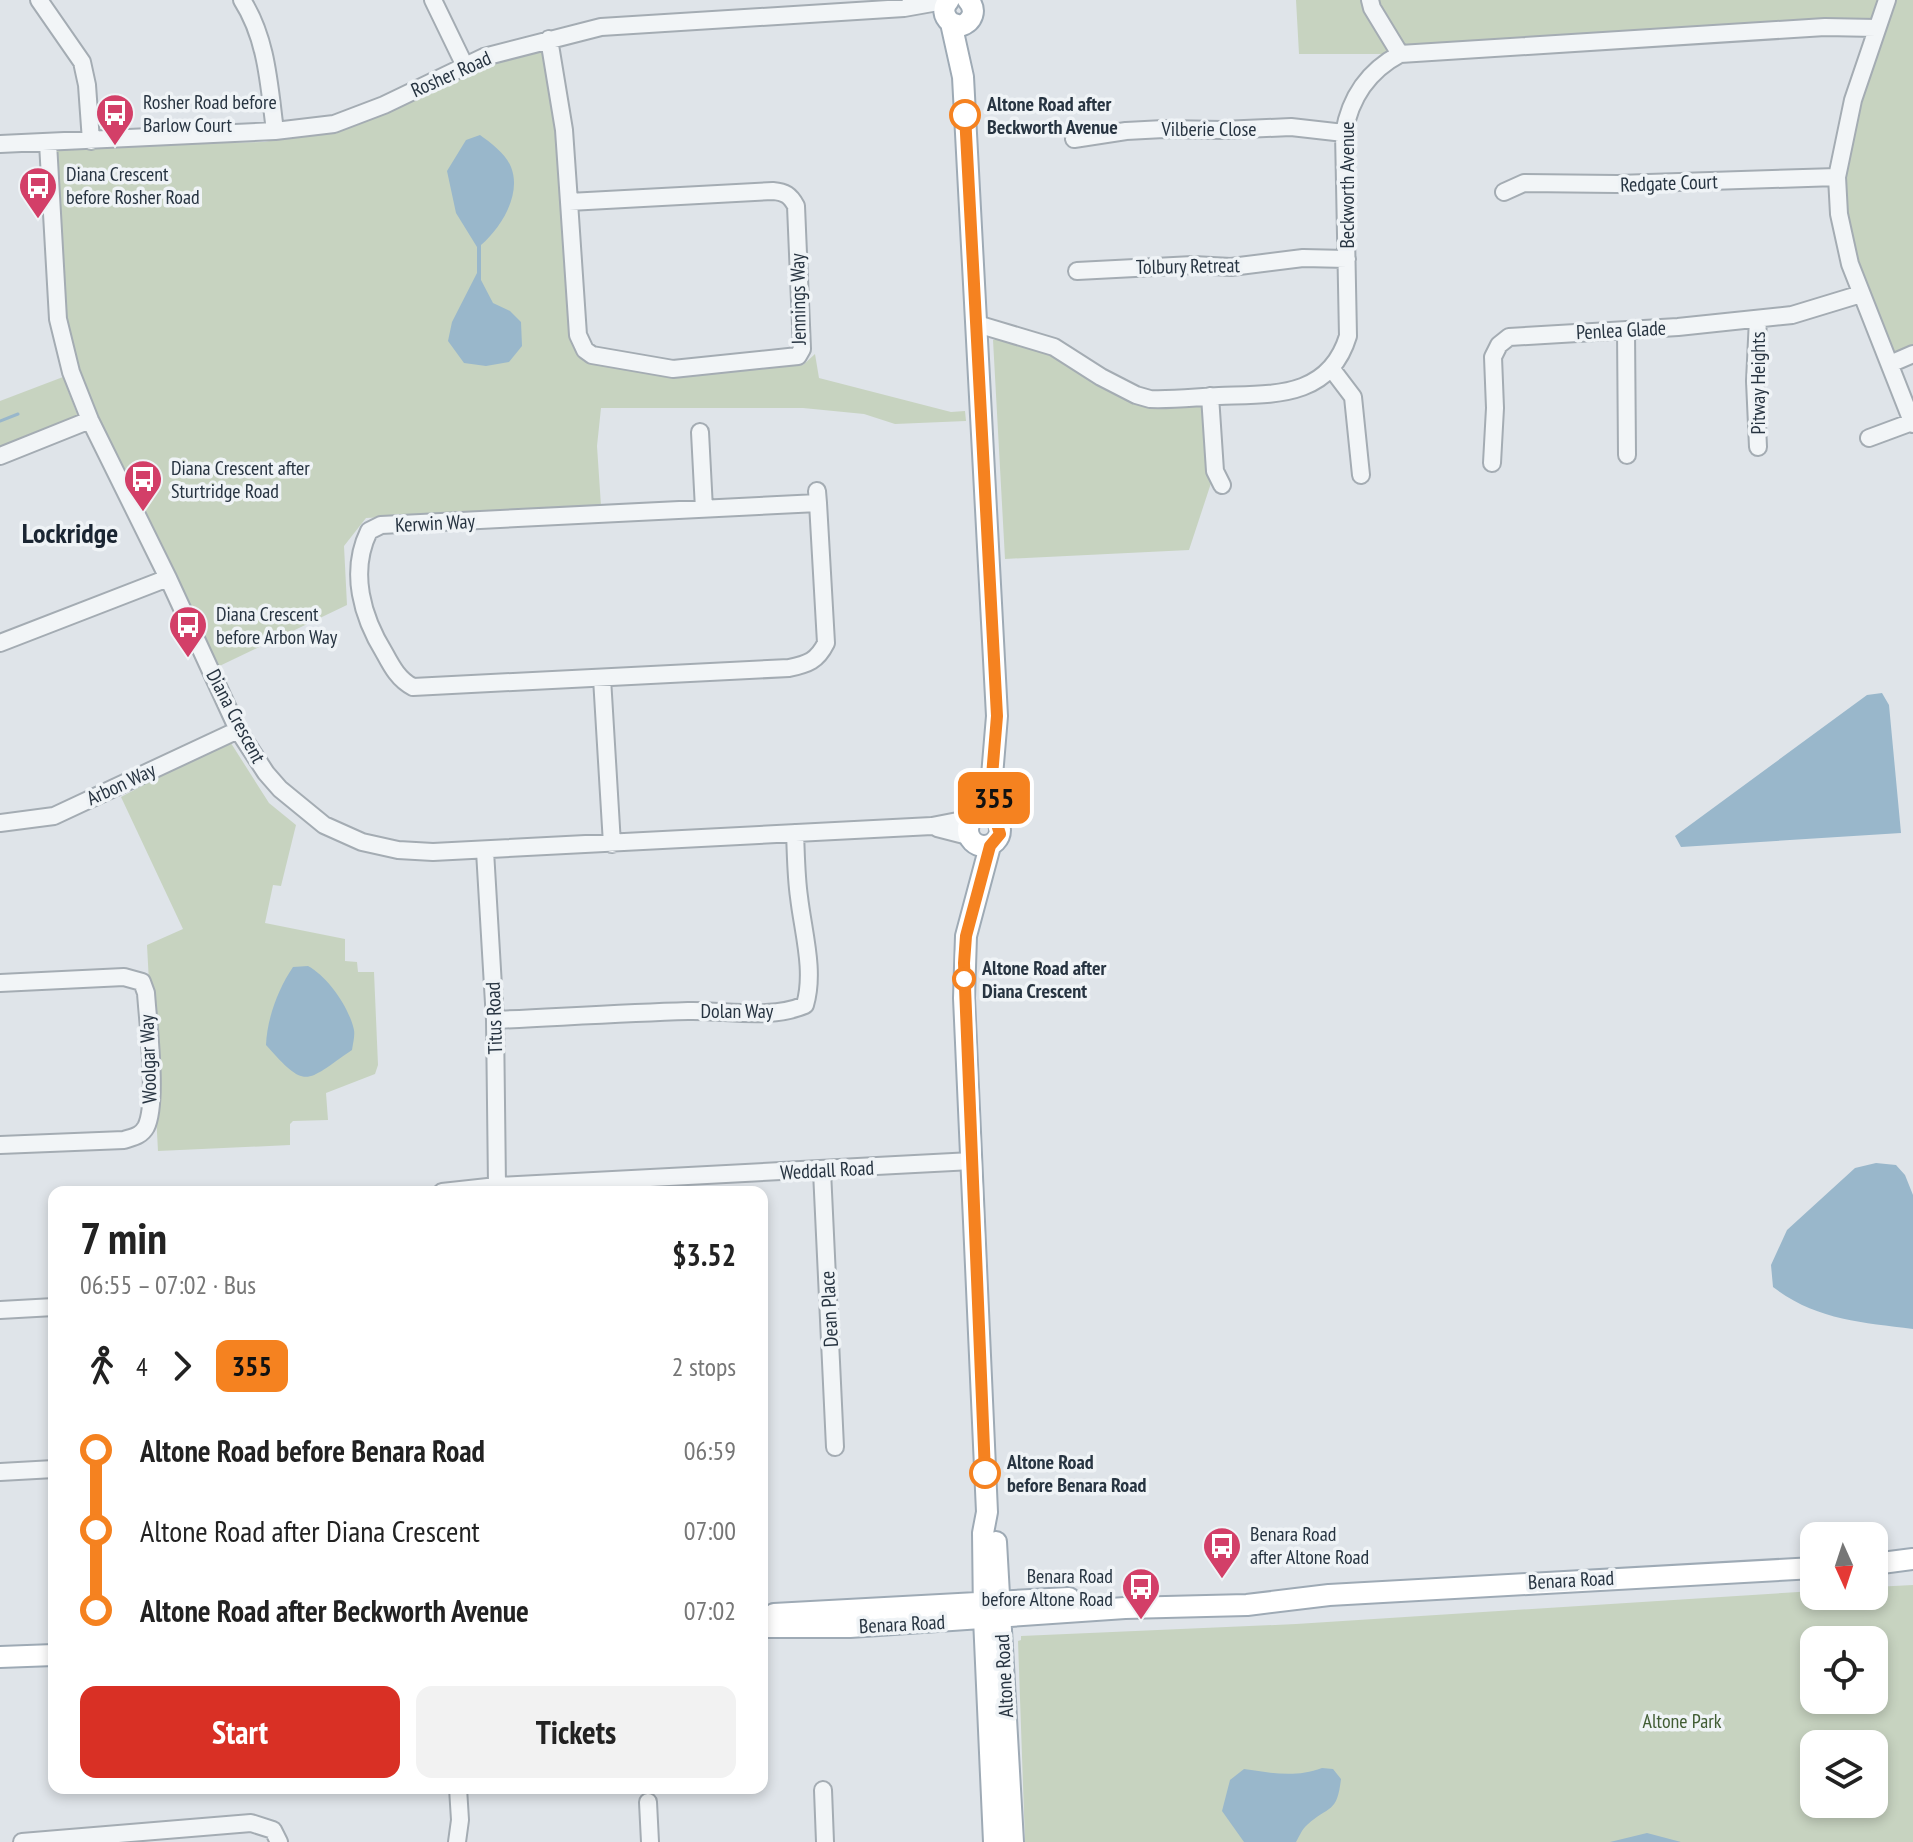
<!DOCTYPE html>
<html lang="en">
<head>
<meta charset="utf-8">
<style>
  :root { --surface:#fff; --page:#f2f2f2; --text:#222; --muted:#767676; --accent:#d93025 }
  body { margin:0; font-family:"PT Sans Narrow",sans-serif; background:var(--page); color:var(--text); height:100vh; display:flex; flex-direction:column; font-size:30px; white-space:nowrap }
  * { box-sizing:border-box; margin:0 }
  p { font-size:26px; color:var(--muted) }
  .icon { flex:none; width:44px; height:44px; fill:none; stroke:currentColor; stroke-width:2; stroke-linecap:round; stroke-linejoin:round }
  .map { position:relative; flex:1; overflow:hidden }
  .details { position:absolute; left:48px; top:1186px; width:720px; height:608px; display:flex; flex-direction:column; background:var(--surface); border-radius:16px; box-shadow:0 4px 12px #0003 }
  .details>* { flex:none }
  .badge { padding:0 16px; border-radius:12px; font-size:28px; line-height:52px }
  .needle { width:52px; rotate:177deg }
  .tools { position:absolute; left:1800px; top:1522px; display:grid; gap:16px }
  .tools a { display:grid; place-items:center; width:88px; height:88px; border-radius:16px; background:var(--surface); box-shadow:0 4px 12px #0003; font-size:40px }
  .map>.badge { position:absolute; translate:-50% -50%; box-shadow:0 0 0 4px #fff }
  .legs { display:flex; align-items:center; gap:12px; height:88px; padding:0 32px; font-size:26px }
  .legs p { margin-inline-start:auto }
  .headline { display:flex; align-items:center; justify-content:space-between; height:136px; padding:0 32px }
  h1 { font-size:44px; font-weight:700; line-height:60px }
  .primary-button { display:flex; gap:16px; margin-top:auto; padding:16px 32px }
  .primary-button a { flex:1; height:92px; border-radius:16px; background:var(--accent); color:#fff; font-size:32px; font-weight:700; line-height:92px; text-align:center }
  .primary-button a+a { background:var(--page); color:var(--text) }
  ul { padding:0 32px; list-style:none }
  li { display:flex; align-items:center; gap:28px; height:80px; font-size:30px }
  li i { display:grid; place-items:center; width:12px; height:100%; margin:0 10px; background:currentColor }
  li i::after { content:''; width:20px; height:20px; margin:-10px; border:6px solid; border-radius:50%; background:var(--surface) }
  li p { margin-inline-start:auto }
  li:first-child i { background:linear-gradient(#0000 50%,currentColor 0) }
  li:last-child i { background:linear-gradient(currentColor 50%,#0000 0) }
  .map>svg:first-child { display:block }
</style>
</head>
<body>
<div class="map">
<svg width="1913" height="1842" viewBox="0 0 1913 1842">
  <rect width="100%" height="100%" fill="#dfe4e9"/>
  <path fill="#c7d3c0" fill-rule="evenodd" d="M1296,0H1913V354L1890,364L1850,264L1837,177L1876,29L1400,54H1299Z
    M545,45L581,356L690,373L803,365L815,354L819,378L951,412L965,411L966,421L895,424L864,414L803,408H601L597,446L601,506L366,518L344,546L347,605L209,671L71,372L47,147L264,142L335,129L461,75Z
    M1010,336L1054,347L1136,395L1210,396L1215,471L1189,550L1005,559L993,340Z
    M63,377L78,417L0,446V401Z
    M229,740L269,803L296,825L281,886L273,885L265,923L345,939V961L357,962L358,972H374L378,1065L375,1074L326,1093L328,1120L293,1121L290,1124V1145L158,1151L147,945L183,929L121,797Z
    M1913,1585V1842H1025L1018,1641L1021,1640V1636L1296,1624L1814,1591V1596H1874V1587ZM1814,1640H1874V1700H1814ZM1814,1744H1874V1804H1814Z"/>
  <path fill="#99b7cb" d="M480,135C491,143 506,154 511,167C522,194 501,228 481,245V280L493,303L510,311L521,322L522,346L509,362L486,366L464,363L448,341L452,322L477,273V247L456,213L447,171L466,140Z
    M1882,693L1889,705L1901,833L1681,847L1675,836L1867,695Z
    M308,966C328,977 349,1007 354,1030C355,1036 353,1043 352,1050C305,1082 307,1091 266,1045C267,1019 278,989 293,967Z
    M1876,1163L1896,1165L1905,1175L1913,1195V1329C1861,1322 1816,1320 1773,1287L1771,1265L1787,1230L1855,1168Z
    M1322,1768L1333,1769L1341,1779C1337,1814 1329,1805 1307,1825C1302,1829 1299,1837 1296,1842H1244L1222,1811L1230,1780L1244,1769C1272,1773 1295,1778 1322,1768Z
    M1647,1833L1681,1842H1610Z"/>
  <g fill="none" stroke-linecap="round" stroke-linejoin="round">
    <path stroke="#99b7cb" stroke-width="3" d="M0,421L18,414"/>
    <defs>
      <path id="minor" d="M39,0L82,62L87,85L91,141
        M242,0C267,39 269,85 275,131
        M433,0L464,64
        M1370,0L1372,8L1400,54
        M1887,0L1853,100L1837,177L1839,214L1850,264L1913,424
        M549,39L564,130L569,202L773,191C785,192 790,195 796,206L802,349L798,356L673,369L592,355L585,350L578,335L569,202
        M1074,139L1126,131L1164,129L1222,130L1291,127L1344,133
        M48,143L58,319L71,372L90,420L168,578L238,730L266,773L280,789L324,825L362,842L398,850L433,852L932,826L973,818
        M0,144L275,131L334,124L384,105L484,57L601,27L904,8L949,0
        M1504,192L1524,183L1617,184L1837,177
        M1077,271L1193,265L1231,267L1303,258L1347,259
        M1758,319L1755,381L1758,447
        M977,324L1054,347L1101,377L1136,395L1150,399C1173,400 1196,397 1219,396C1272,394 1329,399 1348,336L1344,133C1350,98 1368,71 1400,54L1825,27L1876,28
        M1626,330L1627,455
        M1890,364L1913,354
        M1331,368L1353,397L1361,475
        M1210,396L1215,471L1222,485
        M700,432L704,509
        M1869,438L1912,422
        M0,456L90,420
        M1492,463L1495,408L1493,357L1499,345L1509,337L1678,327L1792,315L1861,294
        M817,491L818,503L826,643C817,661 808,664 789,668L413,687C399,680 392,667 385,654C362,617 349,572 369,531L381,525L818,503
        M0,643L168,578
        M602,678L612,844
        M0,823L54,816L238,730
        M937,828L968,836
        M485,851L495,1020L497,1186
        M0,983L124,977L142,982L146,993C148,1023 158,1103 146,1127C141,1136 133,1137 124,1140L0,1145
        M495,1020C560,1017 624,1013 688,1011C726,1010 770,1020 805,1005C815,971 803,932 799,897C796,876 796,855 795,833
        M822,1171L835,1447
        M442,1192L497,1186L972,1161
        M0,1310L54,1307
        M0,1472L54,1469
        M823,1790L825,1842
        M648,1802L650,1842
        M22,1842L251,1823L273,1830L279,1842
        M457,1842L460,1820L458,1788"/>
      <path id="major" d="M949,0C942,8 943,16 951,23L960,26C973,22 977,10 968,0
        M951,23L963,77L997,716L992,776L995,818
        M968 830a16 16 0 1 1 32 0a16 16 0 1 1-32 0Z
        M990,846L966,936L964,998L987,1512L983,1533L984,1618L994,1842
        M996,1542L1013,1842
        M1874,1564L1913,1559
        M774,1614L1069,1598
        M762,1627H850L1125,1608L1247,1605L1329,1595L1814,1568
        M0,1657L54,1655"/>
    </defs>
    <use href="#minor" stroke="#a4acb3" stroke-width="20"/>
    <use href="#major" stroke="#9eaab5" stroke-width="24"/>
    <use href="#minor" stroke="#f2f5f7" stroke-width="16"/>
    <use href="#major" stroke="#fff" stroke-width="20"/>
  </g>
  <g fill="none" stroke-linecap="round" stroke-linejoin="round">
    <defs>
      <path id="line-1" d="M965,115L997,716L992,776L995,818L1000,834L990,846L966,936L964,963L985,1473"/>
    </defs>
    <use href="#line-1" stroke="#fff" stroke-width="18"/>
    <use href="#line-1" stroke="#f58220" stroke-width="12"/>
  </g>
  <defs>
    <symbol id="bus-pin" viewBox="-11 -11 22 30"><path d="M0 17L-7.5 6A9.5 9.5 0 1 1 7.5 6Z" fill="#d33f68" stroke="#eff3f6"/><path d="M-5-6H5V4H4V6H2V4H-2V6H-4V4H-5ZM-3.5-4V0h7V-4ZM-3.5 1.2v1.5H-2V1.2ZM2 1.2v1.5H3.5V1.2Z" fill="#fff"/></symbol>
  </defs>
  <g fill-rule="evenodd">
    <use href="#bus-pin" x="93" y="91" width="44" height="60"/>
    <use href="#bus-pin" x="16" y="164" width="44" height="60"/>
    <use href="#bus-pin" x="121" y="457" width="44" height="60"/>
    <use href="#bus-pin" x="166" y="603" width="44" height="60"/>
    <use href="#bus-pin" x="1200" y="1524" width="44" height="60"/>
    <use href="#bus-pin" x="1119" y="1565" width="44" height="60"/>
  </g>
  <g fill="#fff" stroke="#f58220" stroke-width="4">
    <circle cx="965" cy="115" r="14"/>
    <circle cx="964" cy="979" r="10"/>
    <circle cx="985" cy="1473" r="14"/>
  </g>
  <g text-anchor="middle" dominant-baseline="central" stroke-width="7" stroke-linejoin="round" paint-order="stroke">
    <g font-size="20" fill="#273441" stroke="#eff3f6">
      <text transform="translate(451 74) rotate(-24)">Rosher Road</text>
      <text x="1209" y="129">Vilberie Close</text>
      <text transform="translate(1669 183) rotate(-2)">Redgate Court</text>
      <text transform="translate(1347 185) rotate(-90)">Beckworth Avenue</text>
      <text transform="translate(1188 266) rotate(-1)">Tolbury Retreat</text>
      <text transform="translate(798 299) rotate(-91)">Jennings Way</text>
      <text transform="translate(1621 330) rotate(-3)">Penlea Glade</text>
      <text transform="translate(1758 383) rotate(-90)">Pitway Heights</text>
      <text transform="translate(435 523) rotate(-3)">Kerwin Way</text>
      <text transform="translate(236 716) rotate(62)">Diana Crescent</text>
      <text transform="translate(121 784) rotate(-25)">Arbon Way</text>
      <text x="737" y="1011">Dolan Way</text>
      <text transform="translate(494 1018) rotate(-92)">Titus Road</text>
      <text transform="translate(148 1059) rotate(-92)">Woolgar Way</text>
      <text transform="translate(827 1170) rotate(-3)">Weddall Road</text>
      <text transform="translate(829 1309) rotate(-93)">Dean Place</text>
      <text transform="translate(1571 1580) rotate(-3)">Benara Road</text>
      <text transform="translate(902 1624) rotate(-3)">Benara Road</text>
      <text transform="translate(1004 1676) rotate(-93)">Altone Road</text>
    </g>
    <g font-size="20" fill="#273441" stroke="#eff3f6" text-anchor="start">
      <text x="143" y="102">Rosher Road before<tspan x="143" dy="23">Barlow Court</tspan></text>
      <text x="66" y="174">Diana Crescent<tspan x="66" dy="23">before Rosher Road</tspan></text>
      <text x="171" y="468">Diana Crescent after<tspan x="171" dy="23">Sturtridge Road</tspan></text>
      <text x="216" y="614">Diana Crescent<tspan x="216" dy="23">before Arbon Way</tspan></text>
      <text x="1250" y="1534">Benara Road<tspan x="1250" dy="23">after Altone Road</tspan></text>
      <text x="1113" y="1576" text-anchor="end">Benara Road<tspan x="1113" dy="23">before Altone Road</tspan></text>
    </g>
    <g font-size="20" font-weight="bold" fill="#273441" stroke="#eff3f6" text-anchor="start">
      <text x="987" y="104">Altone Road after<tspan x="987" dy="23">Beckworth Avenue</tspan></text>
      <text x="982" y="968">Altone Road after<tspan x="982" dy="23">Diana Crescent</tspan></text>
      <text x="1007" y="1462">Altone Road<tspan x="1007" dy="23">before Benara Road</tspan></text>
    </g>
    <g font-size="20" fill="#415d34" stroke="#eff3f6">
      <text x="1682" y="1721">Altone Park</text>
    </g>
    <g font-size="28" font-weight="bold" fill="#1a2532" stroke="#eff3f6">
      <text x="70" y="532">Lockridge</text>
    </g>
  </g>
</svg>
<div class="tools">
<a><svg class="needle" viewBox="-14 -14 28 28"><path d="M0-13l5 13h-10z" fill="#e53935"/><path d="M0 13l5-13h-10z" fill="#767676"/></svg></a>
<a><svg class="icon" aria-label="locate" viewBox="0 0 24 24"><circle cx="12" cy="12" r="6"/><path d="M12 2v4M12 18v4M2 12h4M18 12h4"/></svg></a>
<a><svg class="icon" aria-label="layers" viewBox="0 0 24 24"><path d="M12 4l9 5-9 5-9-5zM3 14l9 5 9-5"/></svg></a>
</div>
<b class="badge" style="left:994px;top:798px;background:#f58220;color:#111">355</b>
<section class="details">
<div class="headline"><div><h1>7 min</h1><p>06:55 – 07:02 · Bus</p></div><b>$3.52</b></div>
<div class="legs"><svg class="icon" aria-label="walk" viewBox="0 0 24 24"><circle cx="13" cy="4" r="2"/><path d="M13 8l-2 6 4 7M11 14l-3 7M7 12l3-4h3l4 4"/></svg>4<svg class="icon" aria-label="forward" viewBox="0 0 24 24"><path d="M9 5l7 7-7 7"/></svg><b class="badge" style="background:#f58220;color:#111">355</b><p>2 stops</p></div>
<ul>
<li><i style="color:#f58220"></i><b>Altone Road before Benara Road</b><p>06:59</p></li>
<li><i style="color:#f58220"></i><span>Altone Road after Diana Crescent</span><p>07:00</p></li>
<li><i style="color:#f58220"></i><b>Altone Road after Beckworth Avenue</b><p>07:02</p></li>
</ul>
<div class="primary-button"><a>Start</a><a>Tickets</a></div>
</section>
</div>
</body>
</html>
